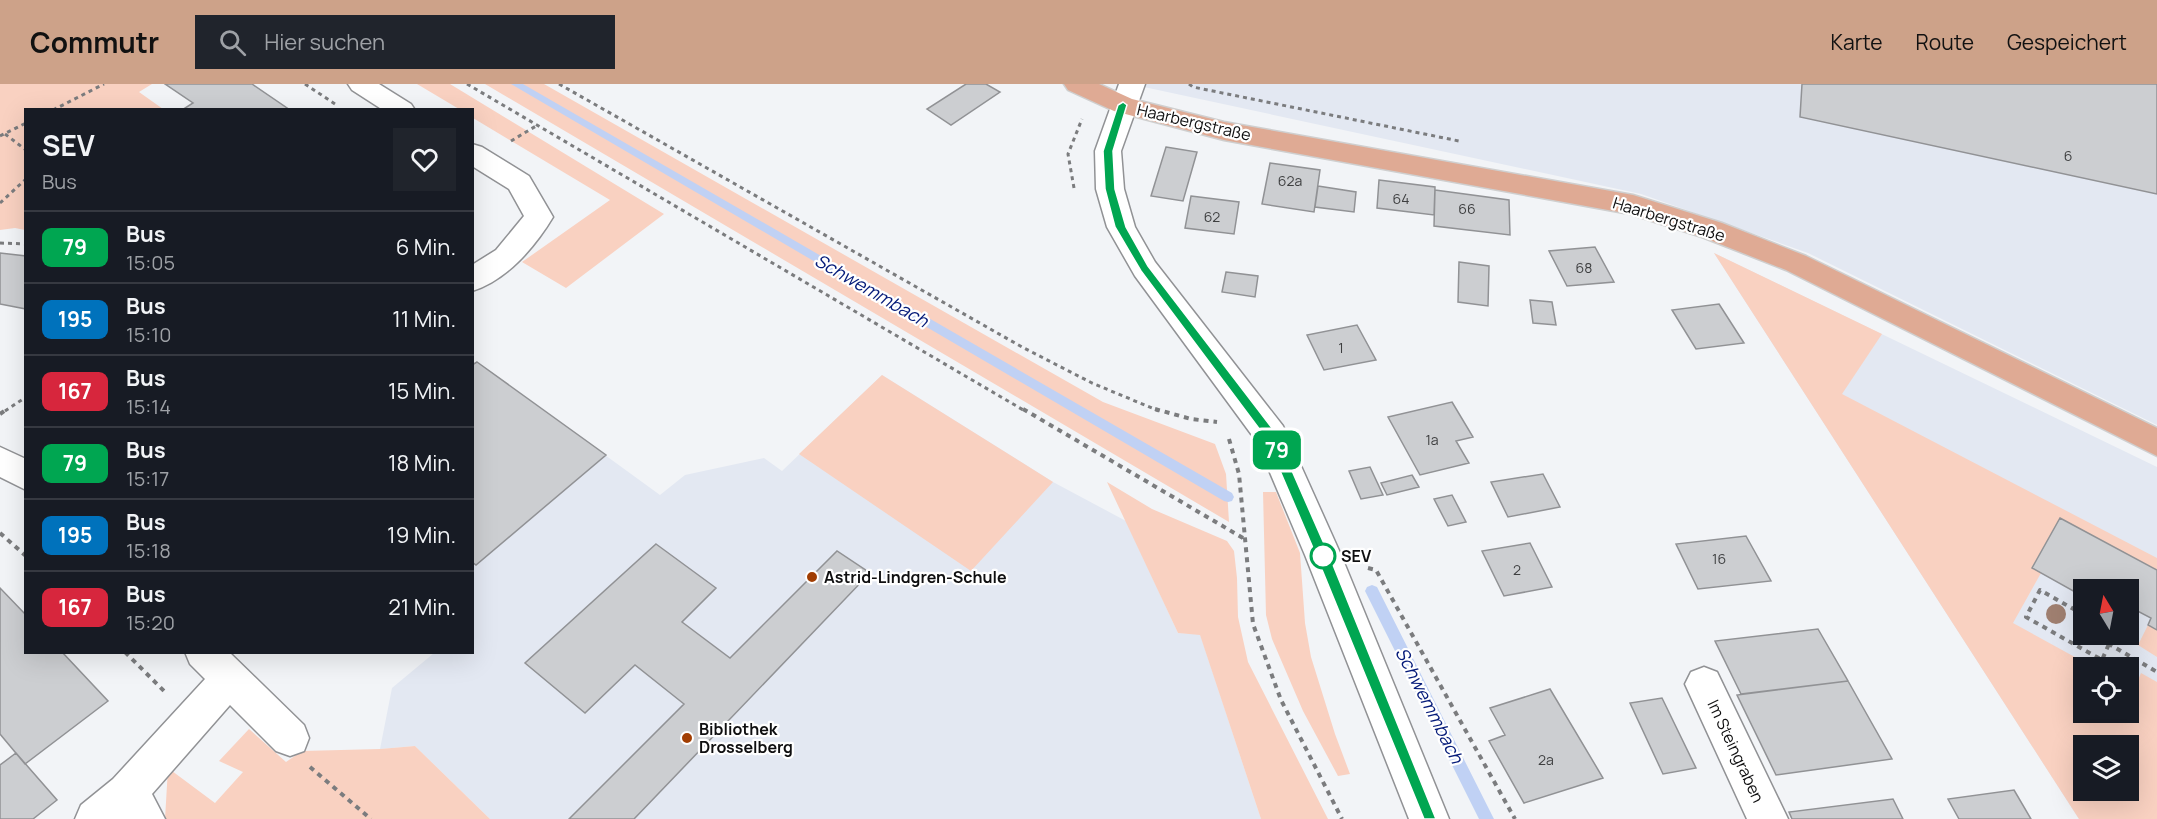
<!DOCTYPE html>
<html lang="de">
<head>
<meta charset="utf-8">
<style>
  :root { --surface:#171b24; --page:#20242c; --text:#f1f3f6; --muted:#9ea1a6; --line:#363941; --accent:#cda289 }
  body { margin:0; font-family:Manrope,sans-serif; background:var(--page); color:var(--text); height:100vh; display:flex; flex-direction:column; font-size:22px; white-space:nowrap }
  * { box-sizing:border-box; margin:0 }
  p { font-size:20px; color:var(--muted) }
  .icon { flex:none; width:33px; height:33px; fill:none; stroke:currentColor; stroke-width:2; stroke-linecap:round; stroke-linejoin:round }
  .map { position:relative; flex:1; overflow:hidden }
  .side { position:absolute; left:24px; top:24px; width:450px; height:546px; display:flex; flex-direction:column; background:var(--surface); border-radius:0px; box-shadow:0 6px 24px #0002 }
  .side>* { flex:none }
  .badge { padding:0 12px; border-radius:9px; font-size:21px; line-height:39px }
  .needle { width:39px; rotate:350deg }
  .controls { position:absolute; left:2073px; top:495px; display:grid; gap:12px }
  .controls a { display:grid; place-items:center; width:66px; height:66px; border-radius:0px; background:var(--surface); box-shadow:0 6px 24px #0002; font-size:30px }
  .map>.badge { position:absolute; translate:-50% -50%; box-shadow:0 0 0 3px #fff }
  .round { display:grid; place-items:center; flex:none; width:63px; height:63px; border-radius:0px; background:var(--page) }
  .overview { display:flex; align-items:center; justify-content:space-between; height:102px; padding:0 18px }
  h1 { font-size:28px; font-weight:700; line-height:45px }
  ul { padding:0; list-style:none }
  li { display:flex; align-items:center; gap:18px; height:72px; padding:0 18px; border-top:2px solid var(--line) }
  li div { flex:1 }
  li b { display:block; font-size:22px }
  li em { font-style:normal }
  li .badge { min-width:66px; font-weight:700; text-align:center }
  header { display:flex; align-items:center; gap:36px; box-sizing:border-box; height:84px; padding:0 30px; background:var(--accent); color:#111 }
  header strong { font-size:28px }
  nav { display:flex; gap:33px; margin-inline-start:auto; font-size:21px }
  .search { width:420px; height:54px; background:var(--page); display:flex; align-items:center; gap:15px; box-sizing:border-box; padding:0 21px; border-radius:0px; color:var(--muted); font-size:22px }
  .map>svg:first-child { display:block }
</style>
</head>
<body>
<header>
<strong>Commutr</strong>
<div class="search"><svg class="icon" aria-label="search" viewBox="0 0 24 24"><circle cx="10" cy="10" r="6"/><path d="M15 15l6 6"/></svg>Hier suchen</div>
<nav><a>Karte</a><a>Route</a><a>Gespeichert</a></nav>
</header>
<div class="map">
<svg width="2157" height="735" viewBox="0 0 2157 735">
  <rect width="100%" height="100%" fill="#f2f4f7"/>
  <path fill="#e3e8f2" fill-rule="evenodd" d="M1130,0H2157V341L1808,169L1641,110Z
    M1714,169L2157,383V735H2079ZM2084,506H2128V550H2084ZM2084,584H2128V628H2084ZM2084,662H2128V706H2084Z
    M477,278L660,411L685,391L764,374L782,387L882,291L1053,398L1126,437L1178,549L1200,550L1261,735H490L415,662L380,665L392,604L434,569L472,568L473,281Z"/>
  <path fill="#f9d1c1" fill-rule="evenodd" d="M0,0H152L139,8L163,25L26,26L25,146L15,144L0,146Z
    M417,0H450L664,130L566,204L522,178L610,116L473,34L472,26L459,25Z
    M485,0H544L1103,318L1215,360L1226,390L1229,438Z
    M1714,169L1882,250L1842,310L2157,474V486L2060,434L2032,483L2041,489L2013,539L2093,583L2084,584V628H2128L2129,604L2134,606L2141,589L2157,598V735H2079ZM2084,662H2128V706H2084Z
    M882,291L1053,398L971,487L799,370Z
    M1107,398L1152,425L1227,457L1234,467L1237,494L1238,533L1248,578L1328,735H1261L1200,551L1178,549Z
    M1263,408H1276L1300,469L1305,539L1311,573L1335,650L1350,690L1338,692L1303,627L1272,555L1266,531Z
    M2148,541L2157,546V573L2138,561Z
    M249,645L286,678L302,667L380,665L415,662L490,735H165L168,684L215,719L243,688L219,677Z"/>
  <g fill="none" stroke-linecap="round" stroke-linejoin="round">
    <path fill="#c0d1f4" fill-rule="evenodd" d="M511,0H523L1232,409L1234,413L1232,417L1228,418L1224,417Z
      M1372,501L1377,503L1494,735H1479L1365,507L1367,503Z"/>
  </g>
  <path fill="#ccced1" stroke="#919295" stroke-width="1.5" d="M165,0H252L290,26H182L193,19Z
    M966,0H986L1000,8L951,41L927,25Z
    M1802,0H2157V110L1800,33Z
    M1166,63L1197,68L1183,117L1151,112Z
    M1270,79L1320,86L1314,128L1262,120Z
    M1379,96L1435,103L1434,131L1377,124Z
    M1318,102L1356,108L1354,128L1315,123Z
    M1435,106L1509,116L1510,151L1434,142Z
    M1191,112L1239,118L1234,150L1185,144Z
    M1595,163L1614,198L1567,202L1549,167Z
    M0,169L26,172V225L0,220Z
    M1459,178L1489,182L1488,222L1458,218Z
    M1226,188L1258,192L1255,213L1222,208Z
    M1530,216L1552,218L1556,241L1533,239Z
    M1719,220L1744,259L1696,265L1672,226Z
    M1357,241L1376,276L1324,286L1307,251Z
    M477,278L606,371L476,481L472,478V281Z
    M1452,318L1473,353L1456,357L1469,379L1420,391L1388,333Z
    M1370,383L1383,411L1361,415L1349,387Z
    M1543,390L1560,423L1508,433L1491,398Z
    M1412,391L1419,403L1387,411L1381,399Z
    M1452,411L1466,438L1448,442L1434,415Z
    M2060,434L2157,486V546L2148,541L2151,534L2128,522V506H2084V513L2032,484Z
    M1746,452L1771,497L1698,505L1676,460Z
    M1530,459L1552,503L1504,512L1482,467Z
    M656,460L716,504L682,538L730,574L837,467L870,489L634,735H569L684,620L635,581L585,629L525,579Z
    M0,504L26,531V568H62L108,617L25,680L0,650Z
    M1818,545L1848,597L1741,610L1715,557Z
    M1848,597L1892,675L1776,691L1737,611Z
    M1550,605L1603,694L1524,719L1489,657L1505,651L1490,624Z
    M1662,614L1696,684L1663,690L1630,619Z
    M16,669L57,716L33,735H0V681Z
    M2014,706L2031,735H1959L1948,715Z
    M1893,715L1903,735H1792L1789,728Z"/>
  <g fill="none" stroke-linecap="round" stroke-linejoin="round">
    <defs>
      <path id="minor" d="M348,0H379L411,20L415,26H383L352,6Z
        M1119,0H1145L1121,67L1124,105L1135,143L1155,178L1283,342L1341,471L1449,735H1409L1305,471L1257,358L1135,192L1107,143L1096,105L1095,67Z
        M472,60L482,63L529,92L553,133C535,163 507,196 472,207V181L496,166L524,132L509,105L472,82Z
        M0,363L26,375V406L0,393Z
        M185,568H229L304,641L309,654L304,667L290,672L276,667L230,621L152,710L165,735H75L81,721L113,695L205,595L190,580Z
        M1704,583L1717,588L1788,735H1747L1685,600L1691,588Z"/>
      <path id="major" d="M1064,0H1099L1132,15L1224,38L1633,111L1722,139L1806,172L2157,344V372L1786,186L1702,153L1630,130L1224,56L1114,27L1068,6Z"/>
    </defs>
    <use href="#minor" stroke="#919295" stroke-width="3"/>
    <use href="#major" stroke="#cfcfcf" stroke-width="3"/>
    <path stroke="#7b7c7e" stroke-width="3" stroke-dasharray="4 4" stroke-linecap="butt" d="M305,0L335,20
      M467,0L1025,327
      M559,0L1022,263L1092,299L1159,327
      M1189,0L1193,3L1459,57
      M53,26L104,0
      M5,50L26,66
      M0,52L26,39
      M511,57L536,42
      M1074,104L1068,70L1082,35
      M0,119L26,95
      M0,159L26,160
      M5,327L26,313"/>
    <path stroke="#7b7c7e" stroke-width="4" stroke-dasharray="5 5" stroke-linecap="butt" d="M1023,325L1243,454
      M1155,325L1191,335L1217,338
      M0,330L7,325
      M1229,355L1239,390L1253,540L1281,616L1342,735
      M0,449L26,472
      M1368,484L1376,486L1515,735
      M2128,526L2130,523
      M2084,531L2040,506L2026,533L2102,576L2109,560
      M2114,550L2109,560L2157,588
      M125,568L166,609
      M310,683L371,735"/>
    <use href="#minor" fill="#fff" fill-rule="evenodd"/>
    <use href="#major" fill="#dfaa94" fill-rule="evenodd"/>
  </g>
  <circle fill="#9f7f70" cx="2056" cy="530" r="10"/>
  <path fill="#00a651" stroke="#fff" stroke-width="1.5" d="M1123,18L1127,21L1113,67L1115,105L1126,143L1148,182L1275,348L1329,471L1436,735H1424L1316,471L1266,354L1141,187L1115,143L1105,105L1103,67L1118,21Z"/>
  <circle fill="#fff" stroke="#00a651" stroke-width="3" cx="1323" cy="472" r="12"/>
  <g fill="#a13e03" stroke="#fff" stroke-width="2">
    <circle cx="812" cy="493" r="6"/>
    <circle cx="687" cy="654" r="6"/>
  </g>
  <g text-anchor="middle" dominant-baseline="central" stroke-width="4.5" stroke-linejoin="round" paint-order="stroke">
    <g font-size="14" fill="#3e3f40">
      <text x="2068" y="71">6</text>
      <text x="1290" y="96">62a</text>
      <text x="1401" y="114">64</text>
      <text x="1467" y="124">66</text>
      <text x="1212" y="132">62</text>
      <text x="1584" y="183">68</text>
      <text x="1341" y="263">1</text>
      <text x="1432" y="355">1a</text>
      <text x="1719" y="474">16</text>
      <text x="1517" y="485">2</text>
      <text x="1546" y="675">2a</text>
    </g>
    <g font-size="16" fill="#0f0f10" stroke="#fff">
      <text transform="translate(1194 38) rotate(13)">Haarbergstraße</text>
      <text transform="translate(1669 135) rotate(17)">Haarbergstraße</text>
      <text transform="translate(1736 667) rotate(65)">Im Steingraben</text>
    </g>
    <g font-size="16" font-weight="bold" fill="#0f0f10" stroke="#fff" text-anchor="start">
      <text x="1341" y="472">SEV</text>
    </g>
    <g font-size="16" font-weight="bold" fill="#0f0f10" stroke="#fff" text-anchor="start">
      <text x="824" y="493">Astrid-Lindgren-Schule</text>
      <text x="699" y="645">Bibliothek<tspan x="699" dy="18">Drosselberg</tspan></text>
    </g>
    <g font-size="18" font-style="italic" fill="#041a79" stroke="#fff">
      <text transform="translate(872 206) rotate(30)">Schwemmbach</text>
      <text transform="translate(1430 621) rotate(63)">Schwemmbach</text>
    </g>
  </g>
</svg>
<div class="controls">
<a><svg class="needle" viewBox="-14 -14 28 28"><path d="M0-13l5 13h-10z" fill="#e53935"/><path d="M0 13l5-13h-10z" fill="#9ea1a6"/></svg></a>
<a><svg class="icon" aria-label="locate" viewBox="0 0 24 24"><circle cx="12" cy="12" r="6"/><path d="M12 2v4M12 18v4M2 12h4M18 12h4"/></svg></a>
<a><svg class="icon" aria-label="layers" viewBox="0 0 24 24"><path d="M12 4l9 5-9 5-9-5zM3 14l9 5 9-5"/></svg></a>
</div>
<b class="badge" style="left:1277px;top:366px;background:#00a651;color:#fff">79</b>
<section class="side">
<div class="overview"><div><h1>SEV</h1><p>Bus</p></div><a class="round"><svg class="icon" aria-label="heart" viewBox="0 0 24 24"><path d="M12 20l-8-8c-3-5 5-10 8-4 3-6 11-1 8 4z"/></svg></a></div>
<ul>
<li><span class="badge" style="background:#00a651;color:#fff">79</span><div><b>Bus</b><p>15:05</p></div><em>6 Min.</em></li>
<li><span class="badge" style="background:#0072bc;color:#fff">195</span><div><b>Bus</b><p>15:10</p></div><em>11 Min.</em></li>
<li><span class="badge" style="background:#d7263d;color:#fff">167</span><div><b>Bus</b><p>15:14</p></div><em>15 Min.</em></li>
<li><span class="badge" style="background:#00a651;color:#fff">79</span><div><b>Bus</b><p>15:17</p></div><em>18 Min.</em></li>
<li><span class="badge" style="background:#0072bc;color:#fff">195</span><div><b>Bus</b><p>15:18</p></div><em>19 Min.</em></li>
<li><span class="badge" style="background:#d7263d;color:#fff">167</span><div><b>Bus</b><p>15:20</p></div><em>21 Min.</em></li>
</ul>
</section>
</div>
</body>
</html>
